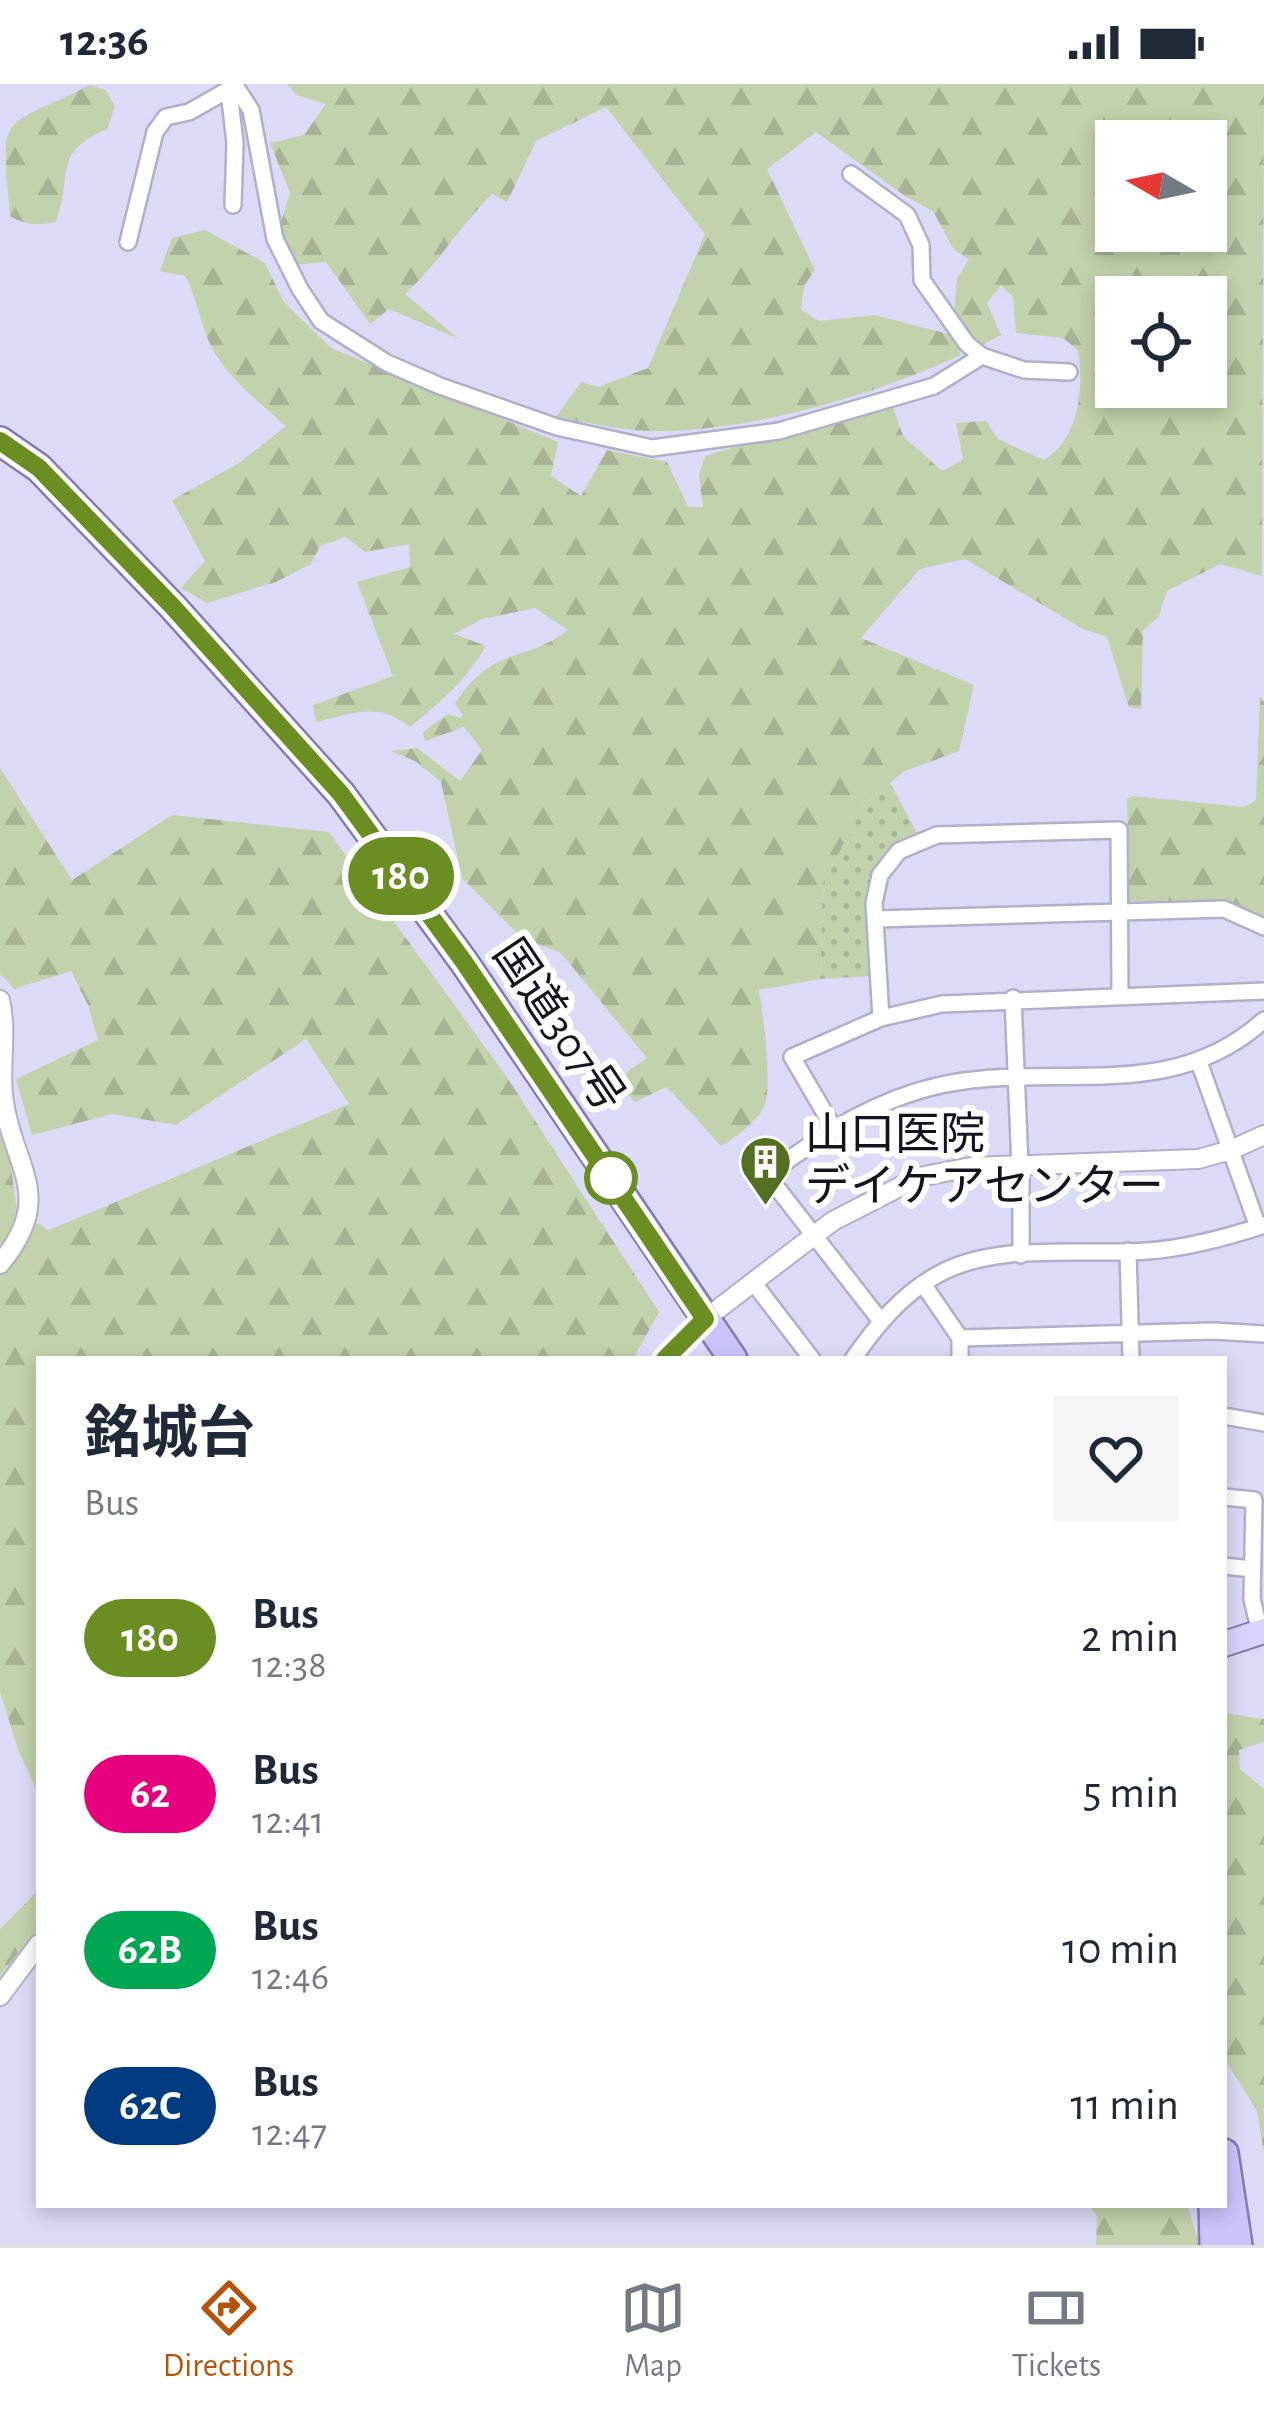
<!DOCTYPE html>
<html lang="en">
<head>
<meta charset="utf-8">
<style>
  :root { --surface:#fff; --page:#f6f6f7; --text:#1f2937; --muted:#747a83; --line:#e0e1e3; --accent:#b45309 }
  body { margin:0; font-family:"Alegreya Sans","Noto Sans JP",sans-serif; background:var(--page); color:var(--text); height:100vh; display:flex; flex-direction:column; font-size:45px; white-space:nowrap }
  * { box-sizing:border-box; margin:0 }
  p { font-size:39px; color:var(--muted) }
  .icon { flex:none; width:66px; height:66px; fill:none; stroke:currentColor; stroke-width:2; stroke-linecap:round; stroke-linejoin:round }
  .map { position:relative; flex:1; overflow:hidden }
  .panel { position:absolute; left:36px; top:1272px; width:1191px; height:852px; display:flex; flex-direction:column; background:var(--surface); border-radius:0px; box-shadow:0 6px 18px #0003 }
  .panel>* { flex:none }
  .badge { padding:0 24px; border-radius:39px; font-size:42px; line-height:78px }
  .needle { width:78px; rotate:279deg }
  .tools { position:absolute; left:1095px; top:36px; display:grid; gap:24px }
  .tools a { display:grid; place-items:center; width:132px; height:132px; border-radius:0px; background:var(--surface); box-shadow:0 6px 18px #0003; font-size:60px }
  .map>.badge { position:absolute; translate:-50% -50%; box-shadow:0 0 0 6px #fff }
  .round { display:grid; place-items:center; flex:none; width:126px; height:126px; border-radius:0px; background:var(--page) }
  .head { display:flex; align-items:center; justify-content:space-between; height:204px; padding:0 48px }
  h1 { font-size:57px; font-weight:700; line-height:90px }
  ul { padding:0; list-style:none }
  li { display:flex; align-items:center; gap:36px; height:156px; padding:0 48px }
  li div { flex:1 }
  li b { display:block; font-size:45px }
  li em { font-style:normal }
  li .badge { min-width:132px; font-weight:700; text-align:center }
  .status { display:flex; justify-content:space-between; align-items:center; height:84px; padding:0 60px; background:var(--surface); direction:ltr }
  .status svg { height:33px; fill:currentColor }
  .tab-bar { display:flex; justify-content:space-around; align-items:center; height:168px; border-top:3px solid var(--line); background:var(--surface); font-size:33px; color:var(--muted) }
  .tab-bar a { display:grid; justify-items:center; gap:6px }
  .tab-bar .current { color:var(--accent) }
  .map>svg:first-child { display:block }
</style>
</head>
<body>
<div class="status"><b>12:36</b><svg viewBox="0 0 49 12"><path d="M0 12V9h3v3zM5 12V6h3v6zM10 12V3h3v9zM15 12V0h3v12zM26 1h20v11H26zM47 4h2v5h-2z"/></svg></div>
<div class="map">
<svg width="1264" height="2161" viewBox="0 0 1264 2161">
  <defs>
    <pattern id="grass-dots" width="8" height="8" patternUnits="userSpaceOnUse" patternTransform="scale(3)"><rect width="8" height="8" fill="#c2d2ac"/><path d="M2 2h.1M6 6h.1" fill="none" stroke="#a6b394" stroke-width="1.8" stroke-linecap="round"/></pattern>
    <pattern id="forest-firs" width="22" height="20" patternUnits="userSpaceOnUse" patternTransform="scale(3)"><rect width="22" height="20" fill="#c2d2ac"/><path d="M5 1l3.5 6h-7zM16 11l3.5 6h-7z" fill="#a6b394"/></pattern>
  </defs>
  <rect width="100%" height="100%" fill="#dcdbf7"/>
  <path fill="url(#grass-dots)" d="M890,699L917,749L884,774L871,892L820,895L823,799L864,721Z"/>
  <path fill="url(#forest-firs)" fill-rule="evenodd" d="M287,0H1264L1262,492L1220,480L1167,507L1158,534L1143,546L1141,625L1129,623L1107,553L1083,545L965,475L920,485L861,554L974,601L959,667L903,688L864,721L823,799L820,895L759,906C763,931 773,1001 764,1023C757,1038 735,1054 721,1062L667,1003L635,1018L624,1006L627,988L647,974L561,869L522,854L462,794L441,698L415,677L391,667L417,664L460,697L482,666L464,643L425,657L423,648L448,630L461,634L463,631L455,620C493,560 522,581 568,546L535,524L482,535L454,550L486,562C467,595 440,619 410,643C378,617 353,630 316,638L313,621L393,592L357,498L410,483L409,460L365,468L346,453L320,462L311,480L276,498L207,519L181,504L205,477L172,416L239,379L286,342C261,320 228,294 212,264C200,241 198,215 185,192L160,187L172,154L205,146L265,179L284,218L331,264L558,358L551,392L581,412L607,366L667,378L688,423H703L699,391L705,372L891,317L903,352L942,387L963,376L956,339L986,337L998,355L1044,376C1080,355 1084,303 1078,266L1063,254L1016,249L1013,213L1001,201L987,219L1001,251L980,262L954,228L957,195L969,175L954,166L933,127L905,112L816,48L767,85L815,186L804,202L801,226L819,237L875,231L952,251L961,271C873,312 745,349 648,347C618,346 586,338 556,333L581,298L598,303L648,284L705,150L606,23L536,57L507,118L492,110C460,142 438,180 405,210L459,255L389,225L370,240L326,178L294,181L279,144L290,109L270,59L304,51L326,20L296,11ZM1116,57H1206V147H1116ZM1116,213H1206V303H1116Z
    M90,1L106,6L115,23L107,45C51,69 74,88 56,138C37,141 27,142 10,132C0,22 0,47 90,1Z
    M1260,612L1264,618V836L1224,818L1129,817L1127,715L1132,712L1244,723L1256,716Z
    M0,684L72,796L172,731L329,748L506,992L659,1228L633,1275H39V1711L19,1668L0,1608V1000L17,1128L49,1146L349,1020L306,955L176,1041L112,1030L32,1051L16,995L98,956L88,921L71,887L14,905L0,890Z
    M1224,1629L1264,1635V1658L1239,1666L1240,1685L1264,1705V2069L1257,2027L1224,1974Z
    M39,1805V1843L0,1892V1845Z
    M1090,2121H1187L1200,2161H1096L1097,2133Z"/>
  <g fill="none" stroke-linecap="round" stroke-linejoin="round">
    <defs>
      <path id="minor" d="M234,0L251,26L275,155L300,205L321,237L387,279L440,302L557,343L652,364L779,347L934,302L982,272L1024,286L1069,288
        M851,90L907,131L921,161L922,196L967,260L982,272
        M233,121L235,59L230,16L235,2
        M128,158L155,48L166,33L189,28L235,2
        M875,835L1224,825L1264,843
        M1013,914L1020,1082
        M881,934L874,819L880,791L899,767L937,751L1119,746L1120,912
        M1199,978L1258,1143
        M833,1043L792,973L881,934L942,920L1264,907
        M1021,1082V1171
        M1128,1167L1131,1275
        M753,1198L812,1275
        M923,1200L960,1254V1275
        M880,1236L767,1091C824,1050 876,1014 946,1000C1058,978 1170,1021 1264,936
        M960,1254L1213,1247L1264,1250
        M853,1275C876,1242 901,1211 937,1191C997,1157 1081,1172 1147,1167C1188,1164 1225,1154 1264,1141
        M1224,1332L1264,1339
        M1224,1413L1254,1416L1252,1515L1260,1548
        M1224,1482L1252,1485"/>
      <path id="tertiary" d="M0,916C7,947 0,979 3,1011C11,1083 58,1110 0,1180
        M665,1275L705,1235L833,1137L919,1093L971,1083L1198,1075L1231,1066L1264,1051
        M0,1912L39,1860"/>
      <path id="primary" d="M1224,1560L1264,1547"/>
      <path id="trunk" d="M0,357L39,384L173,523L341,710L464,878L733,1275
        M1224,2069L1238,2161
        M1213,2121L1214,2161"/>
    </defs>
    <use href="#minor" stroke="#b1b0ca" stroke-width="20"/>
    <use href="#tertiary" stroke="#b1b0ca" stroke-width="22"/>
    <use href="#primary" stroke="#827dae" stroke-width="28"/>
    <use href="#trunk" stroke="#827dae" stroke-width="32"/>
    <use href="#minor" stroke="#fff" stroke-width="15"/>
    <use href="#tertiary" stroke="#fff" stroke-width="18"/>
    <use href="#primary" stroke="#d7d3fd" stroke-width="24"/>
    <use href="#trunk" stroke="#cac4fc" stroke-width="27"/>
  </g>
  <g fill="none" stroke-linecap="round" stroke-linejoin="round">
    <defs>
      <path id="line" d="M0,357L39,384L173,523L341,710L464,878L705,1235L665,1275"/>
    </defs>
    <use href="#line" stroke="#fff" stroke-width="27"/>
    <use href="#line" stroke="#6b8e23" stroke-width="18"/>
  </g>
  <defs>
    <symbol id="building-pin" viewBox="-11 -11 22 30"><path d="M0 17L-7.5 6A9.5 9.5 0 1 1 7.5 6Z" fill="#546f22" stroke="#fff"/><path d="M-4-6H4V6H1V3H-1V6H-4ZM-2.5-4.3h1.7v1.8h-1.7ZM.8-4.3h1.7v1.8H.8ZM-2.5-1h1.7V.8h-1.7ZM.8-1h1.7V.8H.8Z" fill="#fff"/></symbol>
  </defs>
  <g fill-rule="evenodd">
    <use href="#building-pin" x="736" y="1048" width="59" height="81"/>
  </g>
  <circle fill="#fff" stroke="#6b8e23" stroke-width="6" cx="611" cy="1094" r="24"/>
  <g text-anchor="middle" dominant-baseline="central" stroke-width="12" stroke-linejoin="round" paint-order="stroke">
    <g font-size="45" fill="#15141e" stroke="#fff">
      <text transform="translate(558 942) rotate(56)">国道307号</text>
    </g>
    <g font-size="45" fill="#15141e" stroke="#fff" text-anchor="start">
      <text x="805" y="1051">山口医院<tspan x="805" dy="52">デイケアセンター</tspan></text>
    </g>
  </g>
</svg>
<div class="tools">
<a><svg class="needle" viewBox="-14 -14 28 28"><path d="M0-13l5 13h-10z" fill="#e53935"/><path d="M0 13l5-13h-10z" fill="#747a83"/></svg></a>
<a><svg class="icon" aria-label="locate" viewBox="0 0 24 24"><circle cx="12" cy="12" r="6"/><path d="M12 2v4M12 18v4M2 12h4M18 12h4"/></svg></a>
</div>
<b class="badge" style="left:401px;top:792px;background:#6b8e23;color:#fff">180</b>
<section class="panel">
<div class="head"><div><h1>銘城台</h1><p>Bus</p></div><a class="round"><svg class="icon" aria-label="heart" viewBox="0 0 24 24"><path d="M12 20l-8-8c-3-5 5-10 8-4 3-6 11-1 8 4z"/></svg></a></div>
<ul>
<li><span class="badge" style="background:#6b8e23;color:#fff">180</span><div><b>Bus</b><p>12:38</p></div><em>2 min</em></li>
<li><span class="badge" style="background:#e6007e;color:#fff">62</span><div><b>Bus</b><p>12:41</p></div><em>5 min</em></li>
<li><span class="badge" style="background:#00a651;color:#fff">62B</span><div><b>Bus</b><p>12:46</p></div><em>10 min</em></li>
<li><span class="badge" style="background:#003b80;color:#fff">62C</span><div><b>Bus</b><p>12:47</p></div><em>11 min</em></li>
</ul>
</section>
</div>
<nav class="tab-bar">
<a class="current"><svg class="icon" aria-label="directions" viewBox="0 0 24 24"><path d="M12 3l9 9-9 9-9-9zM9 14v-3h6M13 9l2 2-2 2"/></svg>Directions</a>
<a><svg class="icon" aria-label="map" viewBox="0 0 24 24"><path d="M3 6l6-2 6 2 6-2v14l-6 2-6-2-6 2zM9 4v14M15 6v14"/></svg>Map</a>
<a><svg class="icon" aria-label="tickets" viewBox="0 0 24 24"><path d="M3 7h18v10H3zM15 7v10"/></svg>Tickets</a>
</nav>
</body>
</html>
